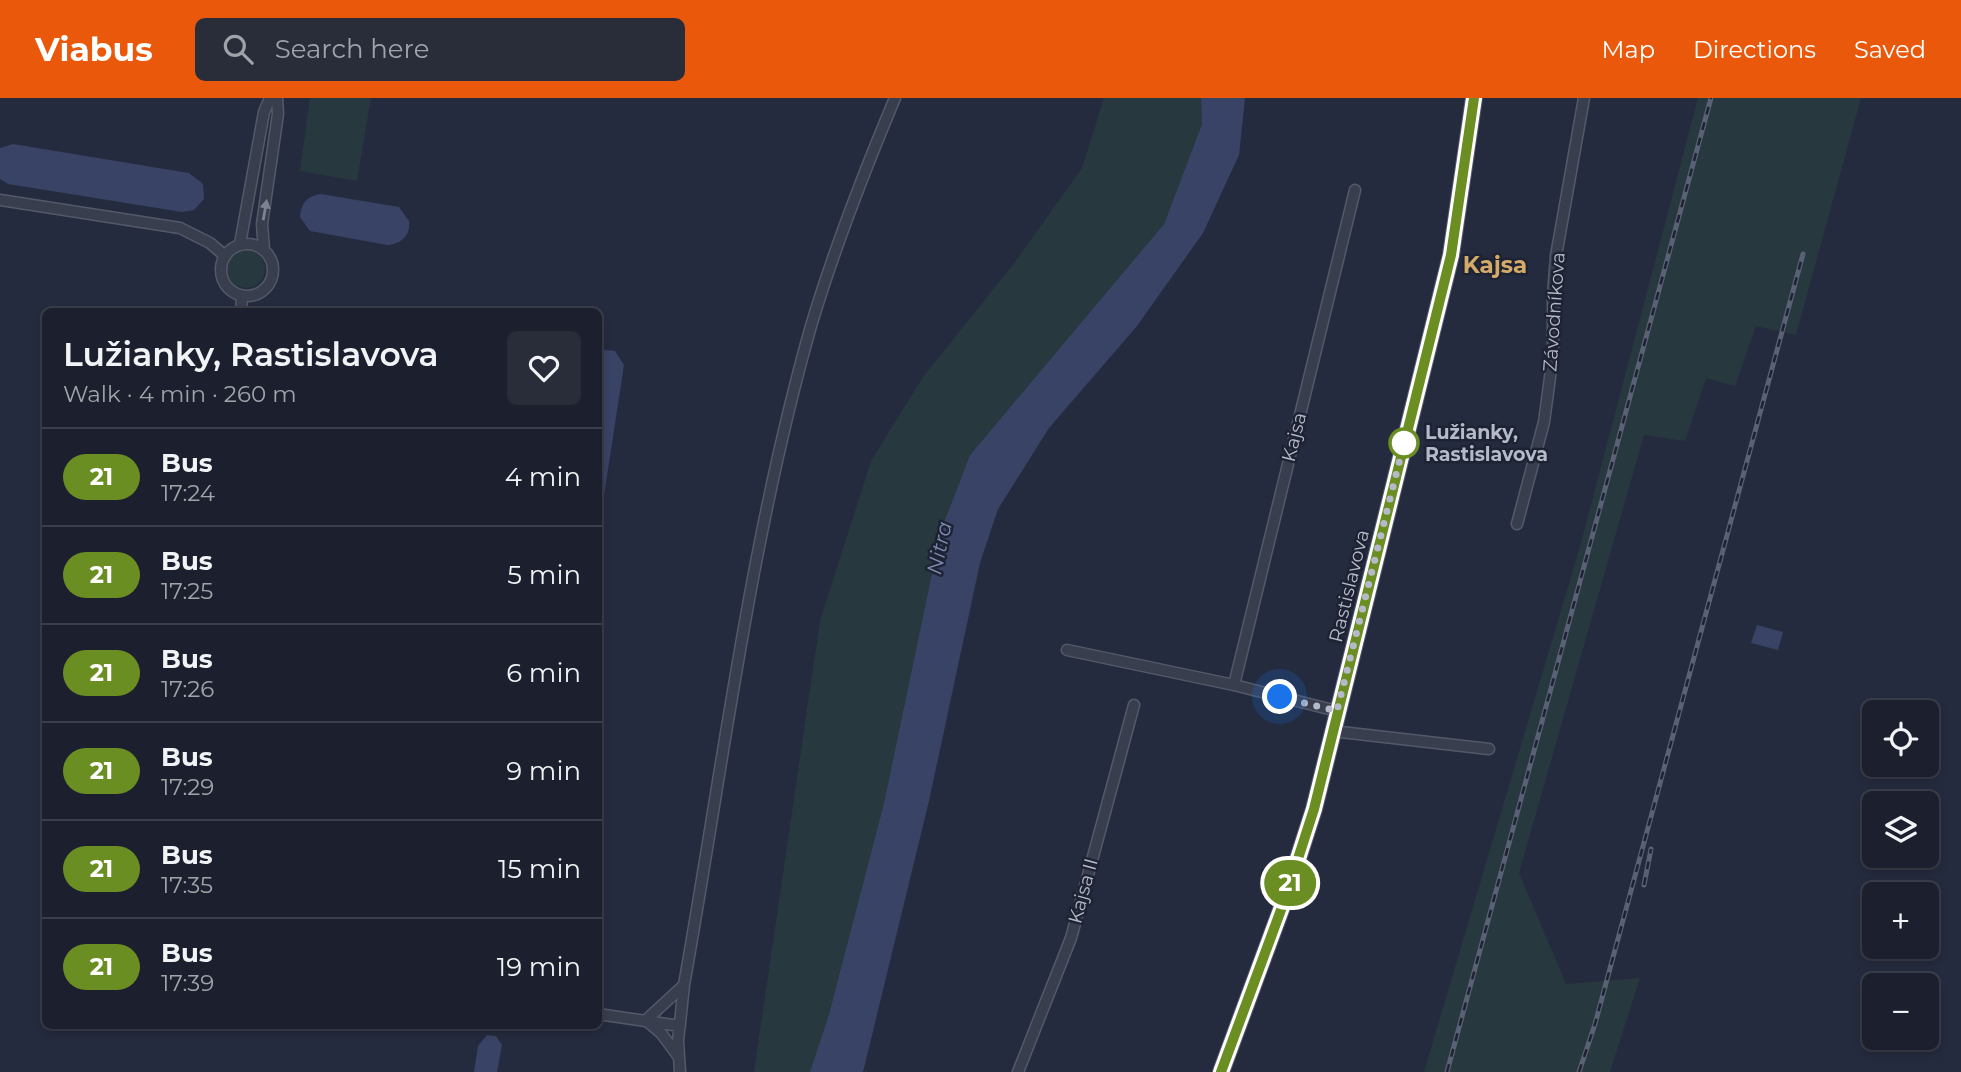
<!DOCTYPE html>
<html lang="en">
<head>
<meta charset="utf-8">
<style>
  :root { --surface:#1c202e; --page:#292d3a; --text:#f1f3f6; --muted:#a0a3aa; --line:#3a3e4a; --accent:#ea580c }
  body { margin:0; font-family:Montserrat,sans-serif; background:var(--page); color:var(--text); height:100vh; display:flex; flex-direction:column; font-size:26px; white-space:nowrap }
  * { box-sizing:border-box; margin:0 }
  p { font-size:23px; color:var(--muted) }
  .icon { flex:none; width:38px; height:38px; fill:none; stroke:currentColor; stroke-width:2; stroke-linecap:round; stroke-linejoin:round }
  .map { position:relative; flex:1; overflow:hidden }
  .drawer { position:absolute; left:42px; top:210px; width:560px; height:721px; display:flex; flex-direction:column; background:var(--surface); border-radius:10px; box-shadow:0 4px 10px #0003,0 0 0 2px var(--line) }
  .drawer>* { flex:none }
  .badge { padding:0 14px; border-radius:23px; font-size:24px; line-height:46px }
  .fabs { position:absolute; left:1862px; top:602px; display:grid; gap:14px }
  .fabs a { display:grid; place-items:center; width:77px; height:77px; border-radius:10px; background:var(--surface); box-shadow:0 4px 10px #0003,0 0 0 2px var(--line); font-size:35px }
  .you { position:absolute; width:35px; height:35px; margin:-18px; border:5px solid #fff; border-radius:50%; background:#1a73e8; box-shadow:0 0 0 10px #1a73e833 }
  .map>.badge { position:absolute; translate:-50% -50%; box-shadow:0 0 0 4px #fff }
  .round { display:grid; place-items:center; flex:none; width:74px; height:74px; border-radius:10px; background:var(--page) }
  .headline { display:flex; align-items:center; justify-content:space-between; height:119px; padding:0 21px }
  h1 { font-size:33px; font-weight:600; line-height:52px }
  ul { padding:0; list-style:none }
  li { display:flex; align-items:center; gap:21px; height:98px; padding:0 21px; border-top:2px solid var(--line) }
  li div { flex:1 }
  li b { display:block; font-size:26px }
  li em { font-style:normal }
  li .badge { min-width:77px; font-weight:700; text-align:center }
  header { display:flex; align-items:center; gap:42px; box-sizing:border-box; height:98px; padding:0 35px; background:var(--accent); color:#fff }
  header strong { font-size:33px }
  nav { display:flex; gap:38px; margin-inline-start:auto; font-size:24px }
  .search { width:490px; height:63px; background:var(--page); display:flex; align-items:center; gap:18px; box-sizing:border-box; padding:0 24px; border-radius:10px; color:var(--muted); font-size:26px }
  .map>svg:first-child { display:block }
</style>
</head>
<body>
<header>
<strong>Viabus</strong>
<div class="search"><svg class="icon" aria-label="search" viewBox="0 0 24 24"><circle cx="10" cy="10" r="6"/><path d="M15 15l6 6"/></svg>Search here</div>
<nav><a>Map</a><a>Directions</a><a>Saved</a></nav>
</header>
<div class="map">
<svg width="1961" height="974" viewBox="0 0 1961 974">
  <rect width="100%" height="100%" fill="#252b3e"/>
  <path fill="#27383f" d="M310,0H371L357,83L300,73Z
    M1104,0H1201L1202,26L1164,126L970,357L941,432L884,705L829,916L810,974H754L820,523L871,363L923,279L1015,164L1082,70Z
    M1698,0H1861L1796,237L1756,228L1735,288L1706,280L1685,343L1644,337L1519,775L1566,886L1640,880L1610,974H1424L1581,445Z
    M227 171a19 19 0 1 1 38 0a19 19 0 1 1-38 0Z"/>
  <path fill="#394365" d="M1201,0H1245L1239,57L1203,135L1137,228L1049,330L998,411L980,465L929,703L863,974H810L829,916L884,705L941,432L970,357L1164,126L1202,26Z
    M13,46L189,75L203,86L204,101L194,112L182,114L8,86L0,81V50Z
    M321,96L399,109L409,123C411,138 401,146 387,147L310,133L300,119C301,105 307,98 321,96Z
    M604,252L615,253L624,267L599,430L598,253Z
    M1757,527L1783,534L1778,552L1751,545Z
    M487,937L496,938L502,947L497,974H474L478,948Z"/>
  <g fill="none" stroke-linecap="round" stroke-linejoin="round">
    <defs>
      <path id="street" d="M0,102L180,130L210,145L225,158
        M221 172a26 26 0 1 1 52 0a26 26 0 1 1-52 0Z
        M240,146L264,14L270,0
        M264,152L262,126L278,16L277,0
        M241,214L242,198
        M1517,426L1544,324L1553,257V198L1556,158L1584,0
        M1067,552L1234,587L1337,613
        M1234,587L1355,92
        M1332,633L1489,651
        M598,916L680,928
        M645,923L683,888
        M649,925L661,935L678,958
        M680,974L678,943L684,887C723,668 750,443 811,228C834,151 864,74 895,0
        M1018,974L1071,840L1134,607"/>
      <path id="secondary" d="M1221,974L1285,801L1314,711L1451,157L1474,0"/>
    </defs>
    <use href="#street" stroke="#545969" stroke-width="13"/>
    <use href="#secondary" stroke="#545969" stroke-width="18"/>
    <use href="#street" stroke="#393e4e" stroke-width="10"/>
    <use href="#secondary" stroke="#474c61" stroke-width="14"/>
    <defs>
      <path id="rail" d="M1644,787L1651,751
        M1447,974L1711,0
        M1579,974L1595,926L1803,156"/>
    </defs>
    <use href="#rail" stroke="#5b6175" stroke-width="5"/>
    <use href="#rail" stroke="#1e2333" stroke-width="2.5" stroke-dasharray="8" stroke-linecap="butt"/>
  </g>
  <defs><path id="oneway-solid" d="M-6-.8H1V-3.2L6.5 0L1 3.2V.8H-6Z" transform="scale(1.75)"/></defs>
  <use fill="#7d8292" href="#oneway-solid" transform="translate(265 112) rotate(-80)"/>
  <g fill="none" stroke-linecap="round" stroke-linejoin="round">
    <defs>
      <path id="line" d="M1221,974L1285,801L1314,711L1451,157L1474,0"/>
    </defs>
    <use href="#line" stroke="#fff" stroke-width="16"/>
    <use href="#line" stroke="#6b8e23" stroke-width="10"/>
    <path stroke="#b5b9c9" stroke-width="7" stroke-dasharray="0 12.6" d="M1280,599L1337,613L1404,345"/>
  </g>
  <circle fill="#fff" stroke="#6b8e23" stroke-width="3.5" cx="1404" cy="345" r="14"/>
  <g text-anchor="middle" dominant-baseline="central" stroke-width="5" stroke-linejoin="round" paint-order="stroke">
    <g font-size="19" fill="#b5b9c9" stroke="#1e2333">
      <text transform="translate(1554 214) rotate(-86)">Závodníkova</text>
      <text transform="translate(1294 339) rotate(-76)">Kajsa</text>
      <text transform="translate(1349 488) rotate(-76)">Rastislavova</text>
      <text transform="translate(1083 793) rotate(-75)">Kajsa II</text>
    </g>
    <g font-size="19" font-weight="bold" fill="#b5b9c9" stroke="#1e2333" text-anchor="start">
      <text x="1425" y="334">Lužianky,<tspan x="1425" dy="22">Rastislavova</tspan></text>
    </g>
    <g font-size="21" font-style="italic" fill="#7d8ab0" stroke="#1e2333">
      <text transform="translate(939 450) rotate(-78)">Nitra</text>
    </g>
    <g font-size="23" font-weight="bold" fill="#d3aa67" stroke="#1e2333">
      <text x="1495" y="167">Kajsa</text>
    </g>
  </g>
</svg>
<div class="fabs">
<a><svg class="icon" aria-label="locate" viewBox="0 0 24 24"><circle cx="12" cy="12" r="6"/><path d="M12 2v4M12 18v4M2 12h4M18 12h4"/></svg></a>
<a><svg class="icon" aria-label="layers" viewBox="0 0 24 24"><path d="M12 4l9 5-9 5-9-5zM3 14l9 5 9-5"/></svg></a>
<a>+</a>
<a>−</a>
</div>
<div class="you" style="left:1280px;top:599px"></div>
<b class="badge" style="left:1290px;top:785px;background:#6b8e23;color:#fff">21</b>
<section class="drawer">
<div class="headline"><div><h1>Lužianky, Rastislavova</h1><p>Walk · 4 min · 260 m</p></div><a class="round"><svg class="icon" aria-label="heart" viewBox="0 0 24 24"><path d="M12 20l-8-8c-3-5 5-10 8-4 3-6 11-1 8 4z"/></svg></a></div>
<ul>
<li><span class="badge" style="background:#6b8e23;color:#fff">21</span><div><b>Bus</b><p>17:24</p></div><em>4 min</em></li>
<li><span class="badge" style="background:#6b8e23;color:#fff">21</span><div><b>Bus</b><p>17:25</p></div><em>5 min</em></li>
<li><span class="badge" style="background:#6b8e23;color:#fff">21</span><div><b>Bus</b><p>17:26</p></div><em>6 min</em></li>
<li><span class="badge" style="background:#6b8e23;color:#fff">21</span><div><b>Bus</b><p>17:29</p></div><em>9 min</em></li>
<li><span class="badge" style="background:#6b8e23;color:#fff">21</span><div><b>Bus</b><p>17:35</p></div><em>15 min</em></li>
<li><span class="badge" style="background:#6b8e23;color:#fff">21</span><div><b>Bus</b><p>17:39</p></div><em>19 min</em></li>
</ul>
</section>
</div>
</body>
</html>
